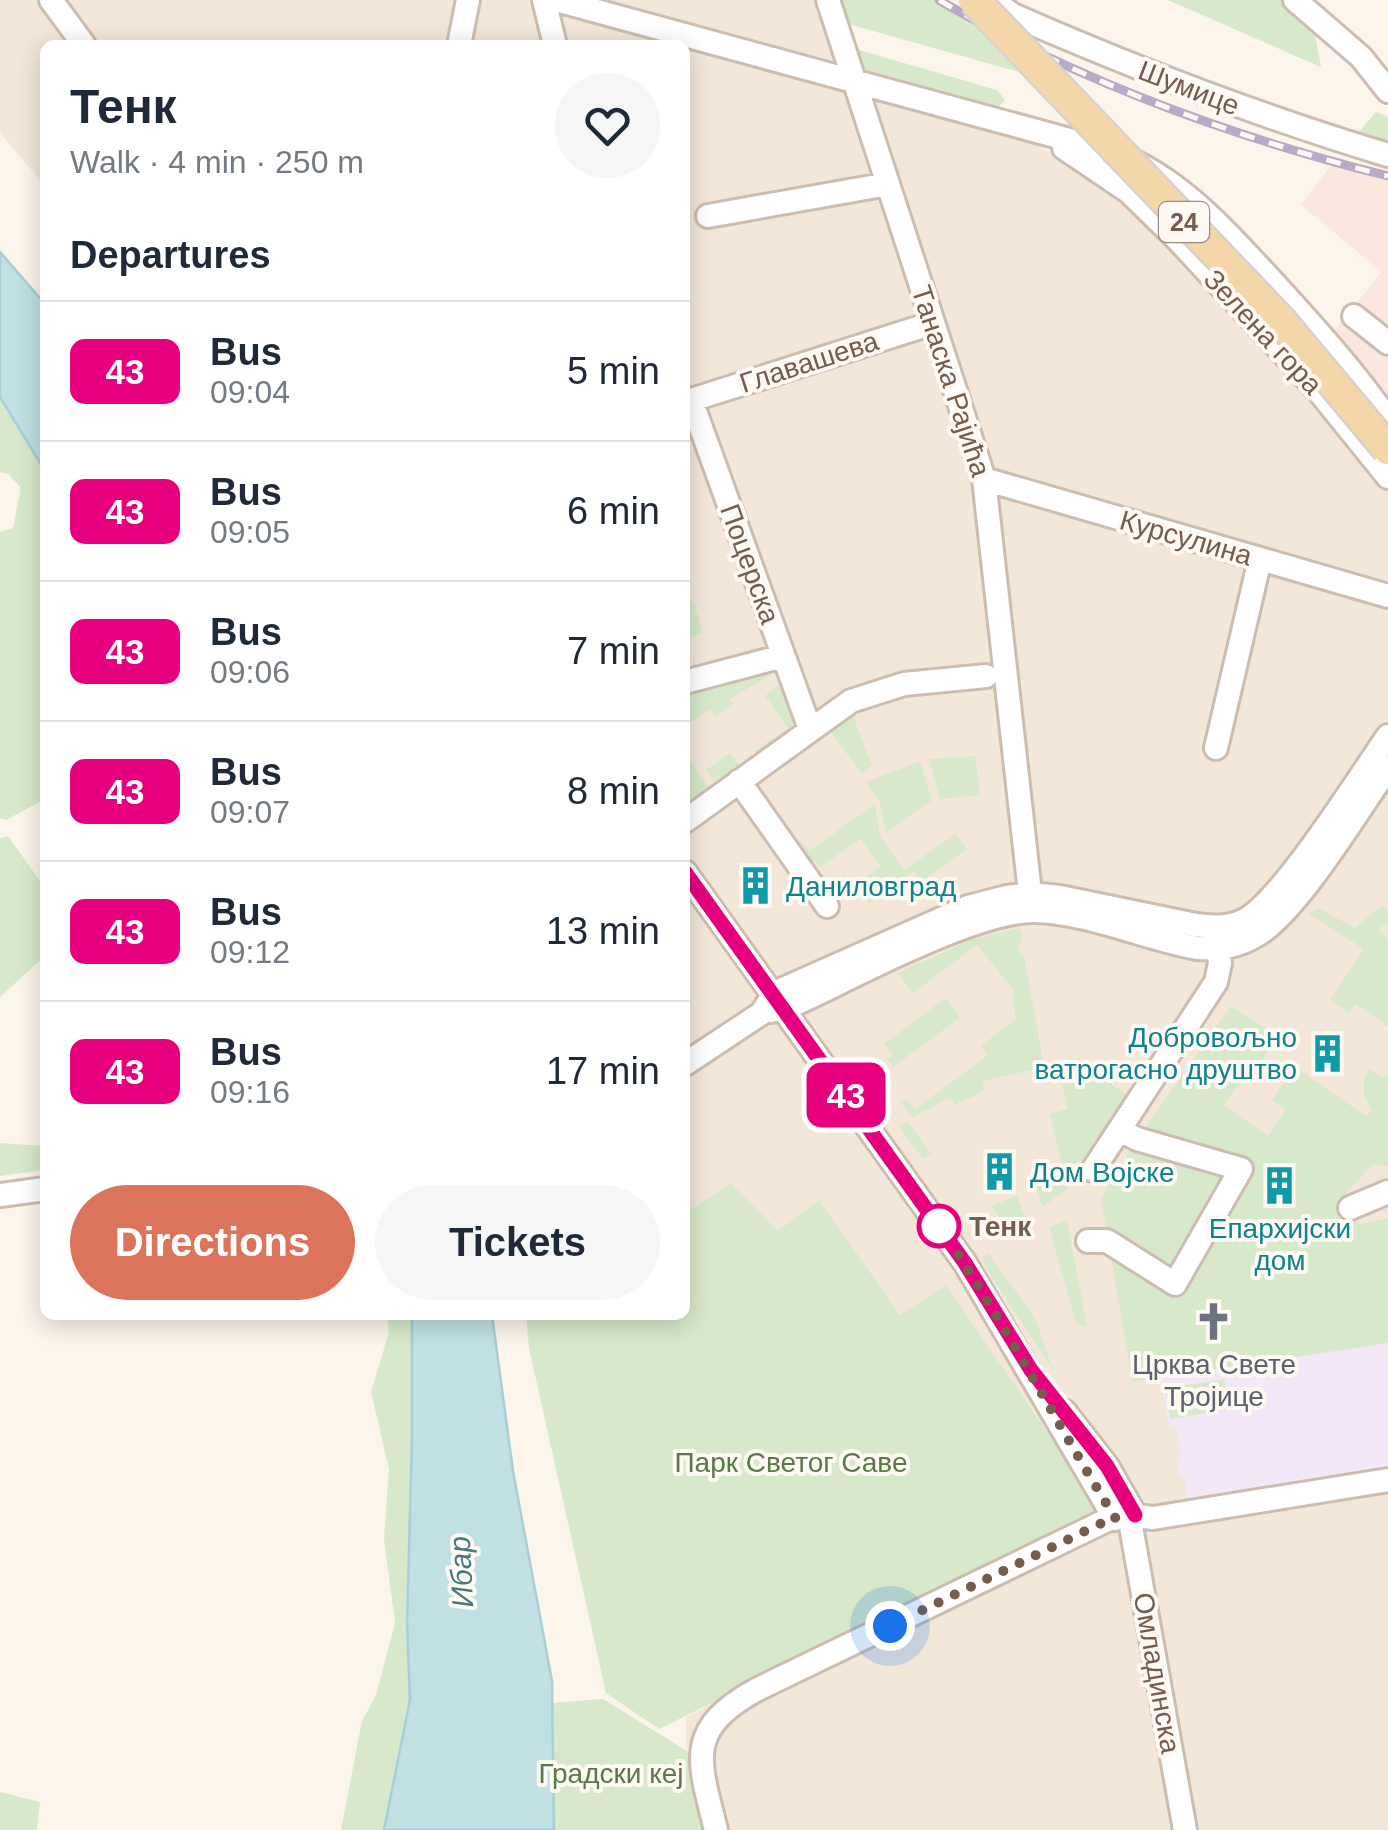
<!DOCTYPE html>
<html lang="en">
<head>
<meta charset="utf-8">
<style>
  :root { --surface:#fff; --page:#f6f6f7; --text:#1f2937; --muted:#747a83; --line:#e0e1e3; --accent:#db745a }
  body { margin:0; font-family:Arial,sans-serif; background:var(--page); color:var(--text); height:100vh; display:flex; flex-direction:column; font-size:38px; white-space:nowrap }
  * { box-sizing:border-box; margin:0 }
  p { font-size:32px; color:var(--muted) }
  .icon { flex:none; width:55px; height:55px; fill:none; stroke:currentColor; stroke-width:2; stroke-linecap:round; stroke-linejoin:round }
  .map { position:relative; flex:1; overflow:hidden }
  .panel { position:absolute; left:40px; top:40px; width:650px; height:1280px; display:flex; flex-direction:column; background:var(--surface); border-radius:15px; box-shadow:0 5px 25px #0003 }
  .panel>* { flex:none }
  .badge { padding:0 20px; border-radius:15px; font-size:35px; line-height:65px }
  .you { position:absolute; width:50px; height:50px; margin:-25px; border:8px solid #fff; border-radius:50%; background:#1a73e8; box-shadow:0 0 0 15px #1a73e833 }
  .map>.badge { position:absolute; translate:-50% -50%; box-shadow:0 0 0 5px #fff }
  h2 { padding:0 30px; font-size:38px; line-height:90px }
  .round { display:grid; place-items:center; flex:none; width:105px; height:105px; border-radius:52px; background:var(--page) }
  .summary { display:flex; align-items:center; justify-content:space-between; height:170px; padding:0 30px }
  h1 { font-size:48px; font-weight:600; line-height:75px }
  .primary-button { display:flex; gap:20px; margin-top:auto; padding:20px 30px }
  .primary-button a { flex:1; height:115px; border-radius:60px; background:var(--accent); color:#fff; font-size:40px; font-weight:600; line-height:115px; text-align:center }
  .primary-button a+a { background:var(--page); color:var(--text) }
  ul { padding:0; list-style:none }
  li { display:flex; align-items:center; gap:30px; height:140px; padding:0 30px; border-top:2px solid var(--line) }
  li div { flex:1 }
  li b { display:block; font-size:38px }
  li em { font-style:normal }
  li .badge { min-width:110px; font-weight:700; text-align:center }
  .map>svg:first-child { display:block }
</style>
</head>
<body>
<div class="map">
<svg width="1388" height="1830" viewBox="0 0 1388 1830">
  <rect width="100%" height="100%" fill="#fbf5eb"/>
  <path fill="#f3e7da" d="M0,0H816L848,94L1020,136L1096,177L1140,215L1240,315L1388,488V1830H705L686,1743V1717L1065,1529L900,1315L778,1231L731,1183L685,1213V45H45V186L0,133Z"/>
  <path fill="#fbe7e0" d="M1331,165L1388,181V399L1331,334L1382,272L1301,205Z"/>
  <path fill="#f2e8f8" d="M1388,1343V1480L1190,1511L1184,1476H1180L1177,1458L1181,1457L1176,1426H1169L1161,1377Z"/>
  <path fill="#d7e9ca" d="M828,0H944L984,25L1030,75L834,20Z
    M1168,0H1309L1321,67Z
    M842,45L997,90L1005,100L988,118L854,80Z
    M1376,112L1388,117V155L1349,144Z
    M0,397L45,471V799L6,820L0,818V532L13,528L20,492V487L8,474L0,472Z
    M685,590L695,607L703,633L688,638L692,650L685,656Z
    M685,664L691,680L772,666L778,671L730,699L733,705L716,717L710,709L685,727Z
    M785,680L800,725L760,757L755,751L788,728L765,696Z
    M848,713L853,716L872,765L862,774L828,728Z
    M730,753L743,770L718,788L706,770Z
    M975,756L980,795L940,799L929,759Z
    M690,760L712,792L694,804L685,792V764Z
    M920,761L932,800L886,833L880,802L866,782Z
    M875,804L880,836L904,870L955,834L967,849L922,882L914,871L869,904L862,894L877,879L874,875L842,897L837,891L850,884L853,887L881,866L860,839L820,867L815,861L806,867L795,846L801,841L809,851Z
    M8,836L45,888V956L0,997V838Z
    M1382,905L1388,912V922L1379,929L1388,940V1026L1356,1004L1349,1013L1330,1000L1364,949L1309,914L1318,908L1355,928Z
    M1021,928L1022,940L1017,950L1024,955L1044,1067L983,1081L984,1091L955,1105L950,1098L913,1117L901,1102L907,1100L915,1109L987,1056L981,1046L1016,1019L1012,988L977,945L913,993L897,973L973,939Z
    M946,998L960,1018L893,1067L887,1060L893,1055L884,1044Z
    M1231,1006L1282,1039L1276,1048L1271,1047L1247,1082L1242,1080L1224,1105L1268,1136L1286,1110L1272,1100L1294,1066L1366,1116L1372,1110C1363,1095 1360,1085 1369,1069L1382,1078L1388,1071V1166L1373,1164L1344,1195L1358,1224L1388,1219V1343L1132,1382L1101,1198L1137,1139Z
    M1076,1058L1137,1102C1113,1140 1108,1154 1063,1168L1050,1114L1068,1109L1057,1063Z
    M907,1121L931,1153L923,1159L899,1127Z
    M0,1143L45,1146V1170L0,1176Z
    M1065,1174L1067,1190L1042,1207L1036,1187Z
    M731,1183L778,1231L819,1200L900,1315L946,1285L1099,1508L1065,1529L659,1729L606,1693L529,1348L526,1315H685V1213Z
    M1017,1195L1025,1219L1010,1230L991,1206Z
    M1067,1220L1087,1327L1076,1323L1049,1227Z
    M989,1254L1035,1318L1053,1370L988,1271L982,1257Z
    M387,1315H412V1437L407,1624L410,1700L384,1830H341L362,1721L376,1695L395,1623L384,1539L389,1469L371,1392L389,1332Z
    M1224,1379L1229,1409L1170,1419L1165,1389Z
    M603,1699L695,1756L718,1830H554L553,1703Z
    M0,1792L40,1802L37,1830H0Z"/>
  <path fill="#c0e0e4" stroke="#a7cfd5" stroke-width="2.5" d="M0,252L45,304V471L0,397Z
    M412,1315H492L513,1471L552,1681L554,1830H384L410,1700L407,1624L412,1437Z"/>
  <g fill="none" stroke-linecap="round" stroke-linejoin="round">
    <defs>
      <path id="minor" d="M51,0L84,45
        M544,0L555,45
        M556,0L1099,148C1173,169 1223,229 1274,283C1314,327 1354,371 1388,420
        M828,0L984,479L1032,911
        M1295,0L1361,57L1388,91
        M996,3L1013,15C1136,69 1259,116 1388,155
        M459,45L468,0
        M1064,148L1129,192L1178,240L1321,394L1388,477
        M708,216L888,184
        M1354,316L1388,343
        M691,400L810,729
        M685,402L933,323
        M984,479L1388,596
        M685,682L783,656
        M1216,748L1260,559
        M739,781L827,906
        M685,821L851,701L904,684L986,676
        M685,872L965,1263L1115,1519
        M771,1011C792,1007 808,998 827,989C875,965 982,911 1033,911C1088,912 1143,938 1197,948C1219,949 1238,947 1257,935C1298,911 1358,810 1388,768
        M685,1064L762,1013L774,993L968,907L1007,897L1030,894L1060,897L1196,925C1212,927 1228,928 1243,921C1280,904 1360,776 1388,736
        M1093,1170L1216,982L1220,963L1216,936
        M0,1195L45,1189
        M1350,1208L1388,1192
        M1088,1241H1107L1175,1284L1241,1169L1137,1139L1120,1130
        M1065,1412L1107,1466L1135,1515
        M1129,1515L1185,1830
        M716,1830C699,1761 684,1730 756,1690L1107,1520L1129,1515L1153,1518L1388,1480"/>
    </defs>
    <use href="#minor" stroke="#cdbdb1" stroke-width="28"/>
    <use href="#minor" stroke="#fff" stroke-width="22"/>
    <defs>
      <path id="rail" d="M939,0C1078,81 1232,137 1388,176"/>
    </defs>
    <use href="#rail" stroke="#b8a9c6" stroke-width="9"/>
    <use href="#rail" stroke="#fef9f2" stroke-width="5" stroke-dasharray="15" stroke-linecap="butt"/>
    <defs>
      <path id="major-bridge" d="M974,0L1280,320L1388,449"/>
    </defs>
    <use href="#major-bridge" stroke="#d8d1ce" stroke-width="35" stroke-linecap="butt"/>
    <use href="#major-bridge" stroke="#f4d6a9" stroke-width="30"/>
  </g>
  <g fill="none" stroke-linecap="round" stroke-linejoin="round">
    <defs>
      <path id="line" d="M685,872L965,1263L1031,1370L1107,1466L1135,1515"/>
    </defs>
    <use href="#line" stroke="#fff" stroke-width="22"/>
    <use href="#line" stroke="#e6007e" stroke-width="15"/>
    <path stroke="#755c4f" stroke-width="10" stroke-dasharray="0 18" d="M890,1626L1108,1520L1116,1519C1053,1419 1001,1313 932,1217L939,1226"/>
  </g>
  <defs>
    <symbol id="building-bare" viewBox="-9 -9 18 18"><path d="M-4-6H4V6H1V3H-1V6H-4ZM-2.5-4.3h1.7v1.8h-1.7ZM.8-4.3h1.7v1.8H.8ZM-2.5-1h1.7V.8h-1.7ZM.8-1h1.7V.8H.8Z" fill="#0f9aa8" stroke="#fef9f2" stroke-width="2.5" paint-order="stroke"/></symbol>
    <symbol id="church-bare" viewBox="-9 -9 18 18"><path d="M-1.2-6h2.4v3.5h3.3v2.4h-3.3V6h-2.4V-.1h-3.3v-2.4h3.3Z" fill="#6b7280" stroke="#fef9f2" stroke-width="2.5" paint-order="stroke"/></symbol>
  </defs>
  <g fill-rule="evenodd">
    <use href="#building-bare" x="728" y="858" width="55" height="55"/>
    <use href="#building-bare" x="1300" y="1026" width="55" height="55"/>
    <use href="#building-bare" x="972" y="1144" width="55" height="55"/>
    <use href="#building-bare" x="1252" y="1158" width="55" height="55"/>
    <use href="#church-bare" x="1186" y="1294" width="55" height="55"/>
  </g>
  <circle fill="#fff" stroke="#e6007e" stroke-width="5" cx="939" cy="1226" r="20"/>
  <g text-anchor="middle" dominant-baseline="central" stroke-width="8" stroke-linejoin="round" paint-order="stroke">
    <rect fill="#fef9f2" stroke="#9e8b80" stroke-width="2.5" x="1159" y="202" width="50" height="40" rx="8"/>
    <g font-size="25" font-weight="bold" fill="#755c4f">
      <text x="1184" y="222">24</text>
    </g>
    <g font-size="28" fill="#755c4f" stroke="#fef9f2">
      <text transform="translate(1189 88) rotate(21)">Шумице</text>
      <text transform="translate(1263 332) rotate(47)">Зелена гора</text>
      <text transform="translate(809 362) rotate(-18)">Главашева</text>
      <text transform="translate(951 381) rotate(72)">Танаска Рајића</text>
      <text transform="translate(1186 538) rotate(16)">Курсулина</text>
      <text transform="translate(750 564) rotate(70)">Поцерска</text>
      <text transform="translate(1157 1673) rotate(80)">Омладинска</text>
    </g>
    <g font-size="28" fill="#0d838f" stroke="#fef9f2" text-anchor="start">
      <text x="786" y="886">Даниловград</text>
      <text x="1297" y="1037" text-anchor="end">Добровољно<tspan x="1297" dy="32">ватрогасно друштво</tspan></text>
      <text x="1030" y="1172">Дом Војске</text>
      <text x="1280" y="1228" text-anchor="middle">Епархијски<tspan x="1280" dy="32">дом</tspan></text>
    </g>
    <g font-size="28" font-weight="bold" fill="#755c4f" stroke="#fef9f2" text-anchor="start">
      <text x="969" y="1226">Тенк</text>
    </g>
    <g font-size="28" fill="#5b616d" stroke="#fef9f2">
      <text x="1214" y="1364">Црква Свете<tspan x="1214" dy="32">Тројице</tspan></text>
    </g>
    <g font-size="28" fill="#587a48" stroke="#fef9f2">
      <text x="791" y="1462">Парк Светог Саве</text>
      <text x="611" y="1773">Градски кеј</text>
    </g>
    <g font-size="30" font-style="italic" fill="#47777f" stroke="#fef9f2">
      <text transform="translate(461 1572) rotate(-93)">Ибар</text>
    </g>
  </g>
</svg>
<div class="you" style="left:890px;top:1626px"></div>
<b class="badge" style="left:846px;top:1095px;background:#e6007e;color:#fff">43</b>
<section class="panel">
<div class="summary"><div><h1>Тенк</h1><p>Walk · 4 min · 250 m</p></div><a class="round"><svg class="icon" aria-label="heart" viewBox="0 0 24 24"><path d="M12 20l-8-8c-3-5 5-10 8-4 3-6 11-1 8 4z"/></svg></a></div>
<h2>Departures</h2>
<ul>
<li><span class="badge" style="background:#e6007e;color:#fff">43</span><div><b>Bus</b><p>09:04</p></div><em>5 min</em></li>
<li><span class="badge" style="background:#e6007e;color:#fff">43</span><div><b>Bus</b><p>09:05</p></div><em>6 min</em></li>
<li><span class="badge" style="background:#e6007e;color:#fff">43</span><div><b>Bus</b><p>09:06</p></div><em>7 min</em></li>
<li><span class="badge" style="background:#e6007e;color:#fff">43</span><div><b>Bus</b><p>09:07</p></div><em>8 min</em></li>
<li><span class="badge" style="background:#e6007e;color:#fff">43</span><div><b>Bus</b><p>09:12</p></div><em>13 min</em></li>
<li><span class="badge" style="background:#e6007e;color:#fff">43</span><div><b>Bus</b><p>09:16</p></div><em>17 min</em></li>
</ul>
<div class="primary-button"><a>Directions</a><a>Tickets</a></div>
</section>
</div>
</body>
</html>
